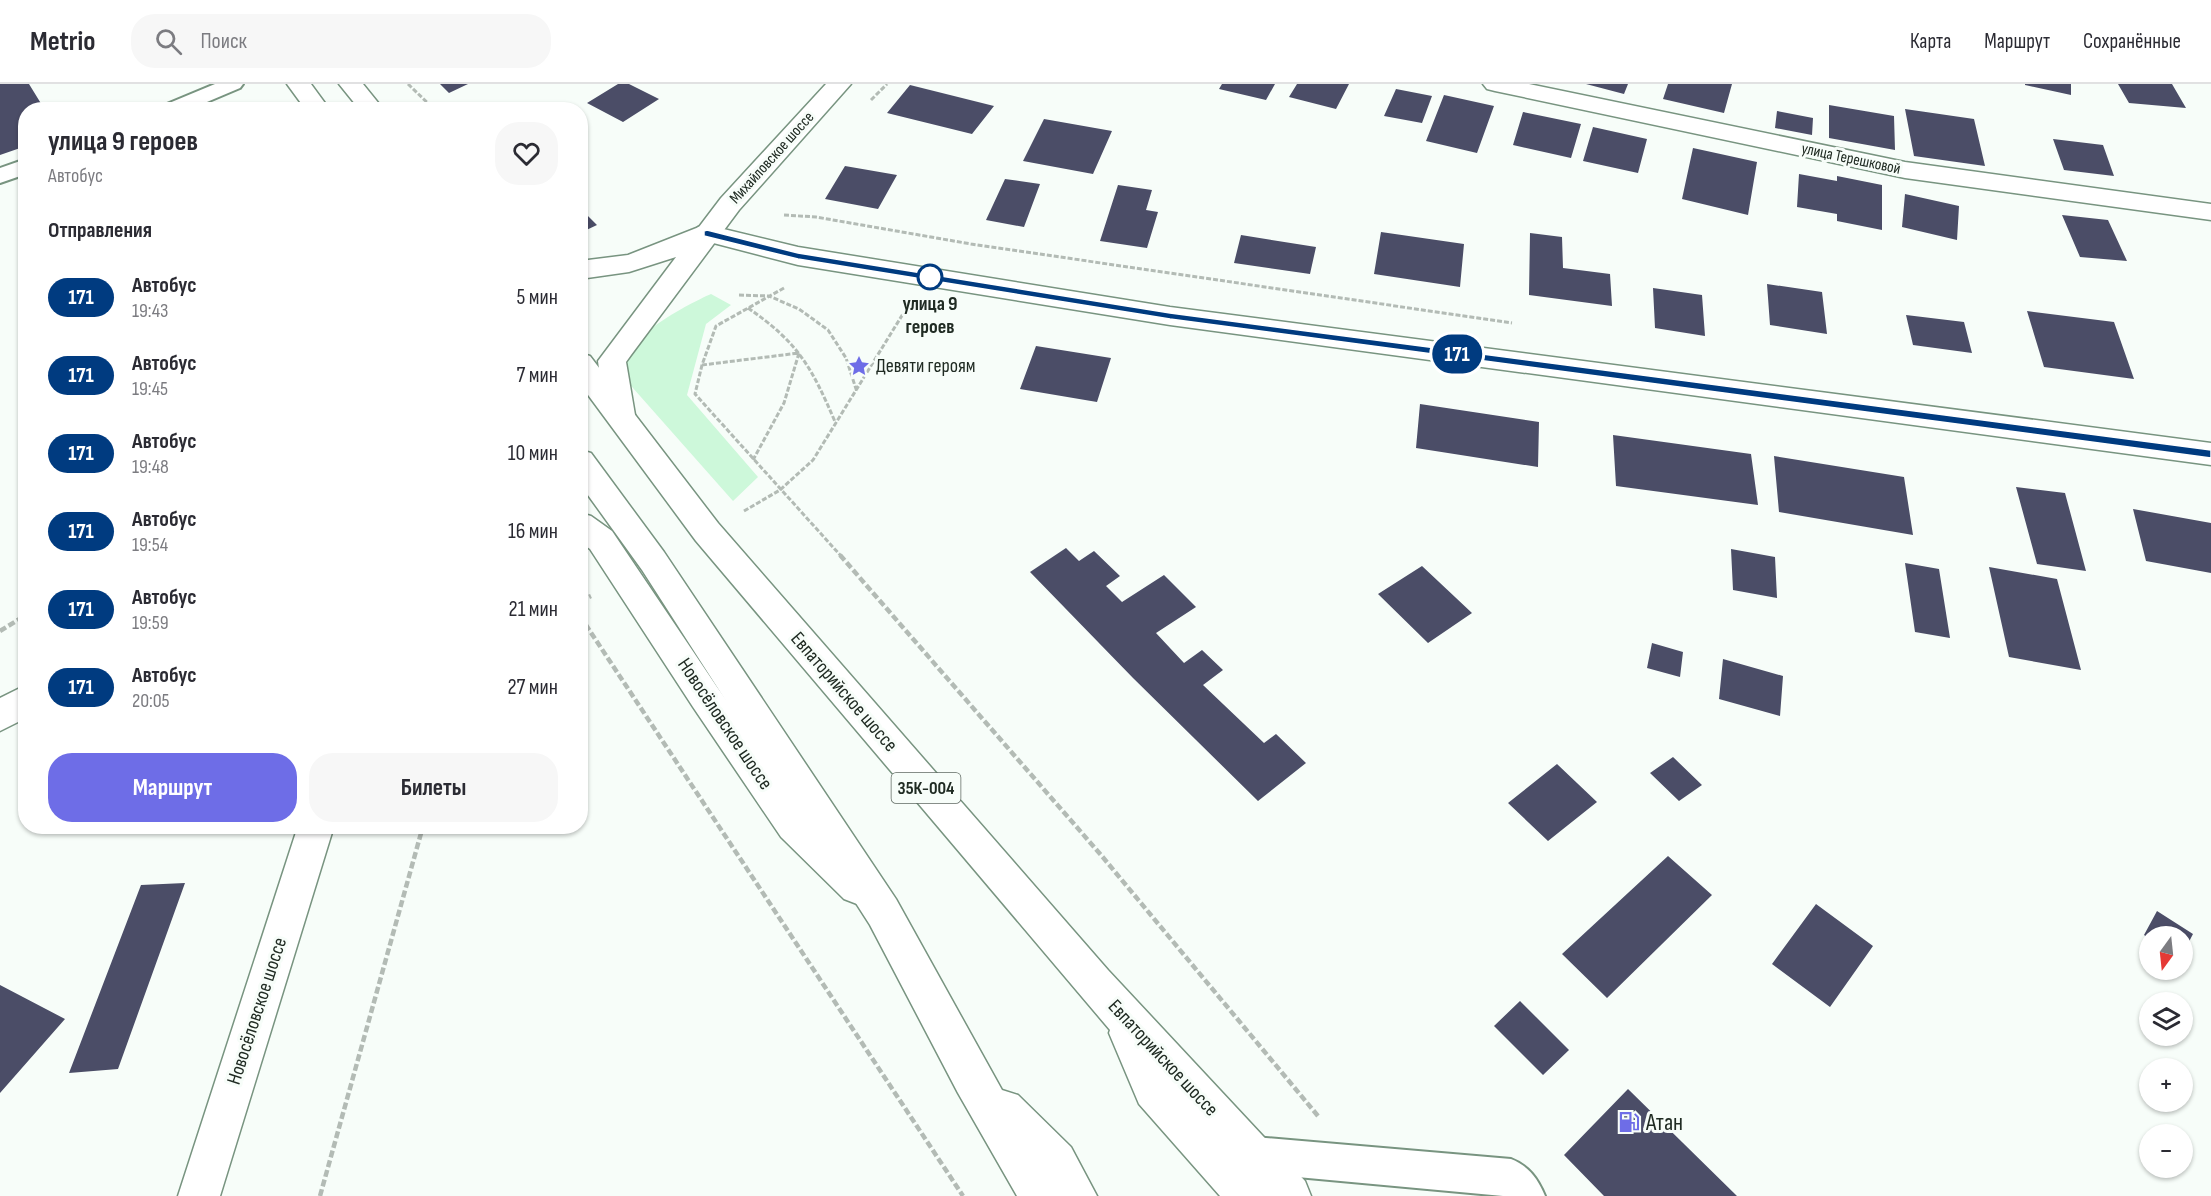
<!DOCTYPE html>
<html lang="ru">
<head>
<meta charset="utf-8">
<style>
  :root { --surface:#fff; --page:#f7f7f7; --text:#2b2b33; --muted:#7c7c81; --line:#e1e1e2; --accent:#6e6de7 }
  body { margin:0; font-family:"Sofia Sans Condensed",sans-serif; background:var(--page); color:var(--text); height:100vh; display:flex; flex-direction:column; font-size:22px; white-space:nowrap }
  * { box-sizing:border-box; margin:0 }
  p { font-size:20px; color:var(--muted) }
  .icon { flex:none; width:33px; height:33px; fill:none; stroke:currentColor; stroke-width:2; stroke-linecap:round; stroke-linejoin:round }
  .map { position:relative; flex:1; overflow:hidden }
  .side { position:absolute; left:18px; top:18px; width:570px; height:732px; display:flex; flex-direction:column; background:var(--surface); border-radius:24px; box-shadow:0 2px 4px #0004 }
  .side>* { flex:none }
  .badge { padding:0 12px; border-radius:20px; font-size:21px; line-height:39px }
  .needle { width:39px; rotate:195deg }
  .controls { position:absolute; left:2139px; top:842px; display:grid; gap:12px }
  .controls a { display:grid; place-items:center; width:54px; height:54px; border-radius:50%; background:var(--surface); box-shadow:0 2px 4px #0004; font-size:30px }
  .map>.badge { position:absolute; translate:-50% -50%; box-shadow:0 0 0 3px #fff }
  h2 { padding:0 30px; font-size:22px; line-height:54px }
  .round { display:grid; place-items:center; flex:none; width:63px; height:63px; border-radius:24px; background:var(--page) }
  .overview { display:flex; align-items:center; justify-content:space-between; height:102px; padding:0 30px }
  h1 { font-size:28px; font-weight:700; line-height:45px }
  .button { display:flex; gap:12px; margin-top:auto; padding:12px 30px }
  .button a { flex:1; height:69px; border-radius:24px; background:var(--accent); color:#fff; font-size:24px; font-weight:700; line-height:69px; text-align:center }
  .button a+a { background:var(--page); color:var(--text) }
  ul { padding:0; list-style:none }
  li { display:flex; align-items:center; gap:18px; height:78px; padding:0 30px }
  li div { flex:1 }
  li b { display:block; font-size:22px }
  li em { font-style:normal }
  li .badge { min-width:66px; font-weight:700; text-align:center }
  header { display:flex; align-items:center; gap:36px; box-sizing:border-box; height:84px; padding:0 30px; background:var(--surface); border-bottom:2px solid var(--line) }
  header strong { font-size:28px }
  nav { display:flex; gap:33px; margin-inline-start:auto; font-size:21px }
  .search { width:420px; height:54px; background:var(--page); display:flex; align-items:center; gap:15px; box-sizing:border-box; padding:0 21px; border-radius:24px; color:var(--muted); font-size:22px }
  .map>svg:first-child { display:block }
</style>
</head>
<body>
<header>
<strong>Metrio</strong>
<div class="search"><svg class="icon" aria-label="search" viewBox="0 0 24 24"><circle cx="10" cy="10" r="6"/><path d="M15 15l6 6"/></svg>Поиск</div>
<nav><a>Карта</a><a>Маршрут</a><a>Сохранённые</a></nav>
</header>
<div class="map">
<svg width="2211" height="1112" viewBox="0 0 2211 1112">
  <rect width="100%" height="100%" fill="#f7fdf9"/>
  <path fill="#cdf8da" d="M711,210L731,221L706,240L687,311L758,393L733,417L625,295C625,290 623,282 624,277C630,251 688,220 711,210Z"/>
  <path fill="#4b4d67" d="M0,0H29L45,26H26V62L0,71Z
    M440,0H468L449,9Z
    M618,0H629L659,15L623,38L587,19Z
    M1222,0H1275L1266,16L1219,5Z
    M1297,0H1349L1336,25L1289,13Z
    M1586,0H1628L1624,10Z
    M1668,0H1732L1724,29L1663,15Z
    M2025,0H2071V11L2025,1Z
    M2118,0H2172L2186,24L2129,19Z
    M910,1L994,22L972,50L887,29Z
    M1396,5L1432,12L1422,39L1384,32Z
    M1444,11L1494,22L1477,69L1426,57Z
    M1829,21L1894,32L1895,66L1829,54Z
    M1905,25L1974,35L1985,82L1914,72Z
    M1777,27L1813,34L1812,51L1775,44Z
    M1523,28L1581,40L1571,74L1513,61Z
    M1044,35L1112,47L1093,90L1023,77Z
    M1593,43L1647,55L1638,89L1583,77Z
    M2053,55L2103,61L2114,92L2064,86Z
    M1693,64L1757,78L1748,131L1682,115Z
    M845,82L897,91L878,125L825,115Z
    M1799,90L1837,97V92L1882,101V146L1837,137V130L1797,123Z
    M1005,95L1040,100L1024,143L986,136Z
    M1118,101L1152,106L1146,126L1158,128L1147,164L1100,157Z
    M1905,110L1959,122L1957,156L1902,143Z
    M583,127L597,141L580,149V128Z
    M2062,131L2108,136L2127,177L2080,173Z
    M1381,148L1464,160L1460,203L1374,190Z
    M1530,149L1562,153L1563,184L1610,190L1612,222L1529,211Z
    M1241,151L1316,163L1310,190L1234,179Z
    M1767,200L1822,208L1827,250L1770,241Z
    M1653,204L1702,211L1705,252L1655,244Z
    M2027,227L2114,238L2134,295L2044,283Z
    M1906,231L1964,238L1972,269L1913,261Z
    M1036,262L1111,274L1097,318L1020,305Z
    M1420,320L1539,338L1538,383L1416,364Z
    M1613,351L1751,370L1758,421L1616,402Z
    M1774,372L1904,393L1913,451L1779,428Z
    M2016,403L2065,409L2086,487L2037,480Z
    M2133,425L2211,439V489L2146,477Z
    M1066,464L1079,477L1094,467L1120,492L1106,502L1122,518L1164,491L1196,523L1156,549L1184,579L1202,566L1223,586L1203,601L1264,659L1276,650L1306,679L1258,717L1133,594L1030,488Z
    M1731,465L1775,473L1777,514L1733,506Z
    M1905,479L1939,485L1950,554L1915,548Z
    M1422,482L1472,529L1428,559L1378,510Z
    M1989,483L2057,495L2081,586L2009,573Z
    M1652,559L1683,568L1680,593L1647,584Z
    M1723,575L1783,592L1780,632L1719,615Z
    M1673,673L1702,701L1679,717L1650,689Z
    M1557,680L1597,718L1548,757L1508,719Z
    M1668,772L1712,811L1607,914L1562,870Z
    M185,799L118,985L69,989L141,801Z
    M1816,820L1873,862L1830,923L1772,880Z
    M2157,827L2193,850L2182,871V852H2150V855L2144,851Z
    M0,901L65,935L0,1009Z
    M1520,917L1569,966L1543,991L1494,942Z
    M1628,1005L1737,1112H1604L1564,1071Z"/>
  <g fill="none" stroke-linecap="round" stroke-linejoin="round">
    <defs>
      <path id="service" d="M215,0H243L240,4L188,26H159L162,22Z
        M26,75V90L0,99V84Z
        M1254,1053L1511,1075C1529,1082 1538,1095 1545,1112H1503L1254,1089L1241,1084L1236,1071L1241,1058Z"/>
      <path id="minor" d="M1483,0H1529L1905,78L2211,120V136L1905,94L1495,7L1487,5Z
        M26,601V634L0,647V614Z"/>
      <path id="tertiary" d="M707,141L798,163L1170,223L2211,359V381L1170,241L798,181L698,155L694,149L698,143Z"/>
      <path id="secondary" d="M826,0H851L739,126L631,271L626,278L635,331L630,339L620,342L610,339L605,331L598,277L676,173L629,188L580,195V177L628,171L699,143L721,114Z
        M580,429L591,432L612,447L717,603L807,729L870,789L876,802L870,815L857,820L844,815L781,753L693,623L590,465L580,458Z
        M298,742H334L220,1112H178Z"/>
      <path id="primary" d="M287,0H311L330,26H306Z
        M339,0H363L384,26H360Z
        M580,269L590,272L718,439L1108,886L1305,1097L1311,1112H1220L1139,1020L1109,949L1110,946L696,457L580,300Z
        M580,366L591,369L664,468L896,815L1002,1006L1018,1011L1071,1063L1097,1112H1017L958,1009L870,841L642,486L580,400Z"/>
    </defs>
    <use href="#service" stroke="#789480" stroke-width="4"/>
    <use href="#minor" stroke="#789480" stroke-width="3"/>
    <use href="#tertiary" stroke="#789480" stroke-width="3"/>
    <use href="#secondary" stroke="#789480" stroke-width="3"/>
    <use href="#primary" stroke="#789480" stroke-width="3"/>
    <path stroke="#b3bbb5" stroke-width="3" stroke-dasharray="5 2" stroke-linecap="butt" d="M408,0L435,26
      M871,16L887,0
      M784,131L816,133L971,160L1512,239
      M784,204L716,242L702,281L695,310L841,472
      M739,211L769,212L799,225L828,246L846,274L857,308
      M748,224C799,259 812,284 836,340
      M702,281L799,269L784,319L753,376
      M744,427L780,406L813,376L906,225"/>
    <path stroke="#b3bbb5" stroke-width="4.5" stroke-dasharray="7 3" stroke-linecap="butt" d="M840,471L1101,771L1318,1032
      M580,517L591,512
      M580,532L963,1112
      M0,547L26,531
      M320,1112L423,742"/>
    <use href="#service" fill="#fff" fill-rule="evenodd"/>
    <use href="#minor" fill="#fff" fill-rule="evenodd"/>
    <use href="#tertiary" fill="#fff" fill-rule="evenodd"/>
    <use href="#secondary" fill="#fff" fill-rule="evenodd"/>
    <use href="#primary" fill="#fff" fill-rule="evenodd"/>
  </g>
  <path fill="#003b80" stroke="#fff" stroke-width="1.5" d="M707,146L798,169L1170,229L2211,366V374L1170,235L798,175L704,152V147Z"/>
  <defs>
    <symbol id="sight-bare" viewBox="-9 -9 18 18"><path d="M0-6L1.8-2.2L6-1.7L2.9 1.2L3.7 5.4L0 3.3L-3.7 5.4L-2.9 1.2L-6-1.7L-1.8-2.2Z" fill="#6e6de7" stroke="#f7fdf9" stroke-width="2.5" paint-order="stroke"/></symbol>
    <symbol id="fuel-bare" viewBox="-9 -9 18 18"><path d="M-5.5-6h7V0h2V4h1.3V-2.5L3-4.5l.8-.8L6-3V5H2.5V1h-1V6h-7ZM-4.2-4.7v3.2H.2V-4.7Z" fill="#6e6de7" stroke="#f7fdf9" stroke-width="2.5" paint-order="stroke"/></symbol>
  </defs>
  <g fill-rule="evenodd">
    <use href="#sight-bare" x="844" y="267" width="30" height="30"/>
    <use href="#fuel-bare" x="1614" y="1023" width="30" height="30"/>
  </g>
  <circle fill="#fff" stroke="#003b80" stroke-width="3" cx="930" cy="193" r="12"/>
  <g text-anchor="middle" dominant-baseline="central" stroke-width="6" stroke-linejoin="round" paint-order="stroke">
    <g font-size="16" fill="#202b23" stroke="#f7fdf9">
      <text transform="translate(772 74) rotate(-48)">Михайловское шоссе</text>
      <text transform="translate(1851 75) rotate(12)">улица Терешковой</text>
    </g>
    <rect fill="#f7fdf9" stroke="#606a63" stroke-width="1.5" x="891.5" y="689" width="69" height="30" rx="4.5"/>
    <g font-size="18" font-weight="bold" fill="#202b23">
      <text x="926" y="704">35К-004</text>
    </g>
    <g font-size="20" font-weight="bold" fill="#202b23" stroke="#f7fdf9">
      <text x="930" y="220">улица 9<tspan x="930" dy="23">героев</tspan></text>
    </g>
    <g font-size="20" fill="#202b23" stroke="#f7fdf9" text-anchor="start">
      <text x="876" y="282">Девяти героям</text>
    </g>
    <g font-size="20" fill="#202b23" stroke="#f7fdf9">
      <text transform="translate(844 608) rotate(49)">Евпаторийское шоссе</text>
      <text transform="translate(725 640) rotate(56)">Новосёловское шоссе</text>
      <text transform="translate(257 927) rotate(-72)">Новосёловское шоссе</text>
      <text transform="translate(1163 974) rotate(47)">Евпаторийское шоссе</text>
    </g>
    <g font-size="24" fill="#202b23" stroke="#f7fdf9" text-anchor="start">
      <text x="1646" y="1038">Атан</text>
    </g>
  </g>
</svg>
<div class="controls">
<a><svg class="needle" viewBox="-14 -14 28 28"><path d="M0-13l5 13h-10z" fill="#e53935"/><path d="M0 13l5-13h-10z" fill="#7c7c81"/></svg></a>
<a><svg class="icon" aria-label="layers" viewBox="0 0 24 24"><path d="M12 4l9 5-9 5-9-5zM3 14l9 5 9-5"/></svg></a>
<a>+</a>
<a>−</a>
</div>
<b class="badge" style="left:1457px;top:270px;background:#003b80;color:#fff">171</b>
<section class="side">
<div class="overview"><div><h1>улица 9 героев</h1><p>Автобус</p></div><a class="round"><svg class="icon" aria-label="heart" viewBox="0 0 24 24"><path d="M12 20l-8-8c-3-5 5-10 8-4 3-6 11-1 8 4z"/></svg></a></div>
<h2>Отправления</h2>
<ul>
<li><span class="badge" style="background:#003b80;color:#fff">171</span><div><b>Автобус</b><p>19:43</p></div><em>5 мин</em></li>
<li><span class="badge" style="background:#003b80;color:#fff">171</span><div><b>Автобус</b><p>19:45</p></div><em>7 мин</em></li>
<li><span class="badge" style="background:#003b80;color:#fff">171</span><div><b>Автобус</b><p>19:48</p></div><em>10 мин</em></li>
<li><span class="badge" style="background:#003b80;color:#fff">171</span><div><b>Автобус</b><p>19:54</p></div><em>16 мин</em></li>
<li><span class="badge" style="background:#003b80;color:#fff">171</span><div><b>Автобус</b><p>19:59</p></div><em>21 мин</em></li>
<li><span class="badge" style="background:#003b80;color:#fff">171</span><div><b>Автобус</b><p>20:05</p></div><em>27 мин</em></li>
</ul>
<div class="button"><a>Маршрут</a><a>Билеты</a></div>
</section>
</div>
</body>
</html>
